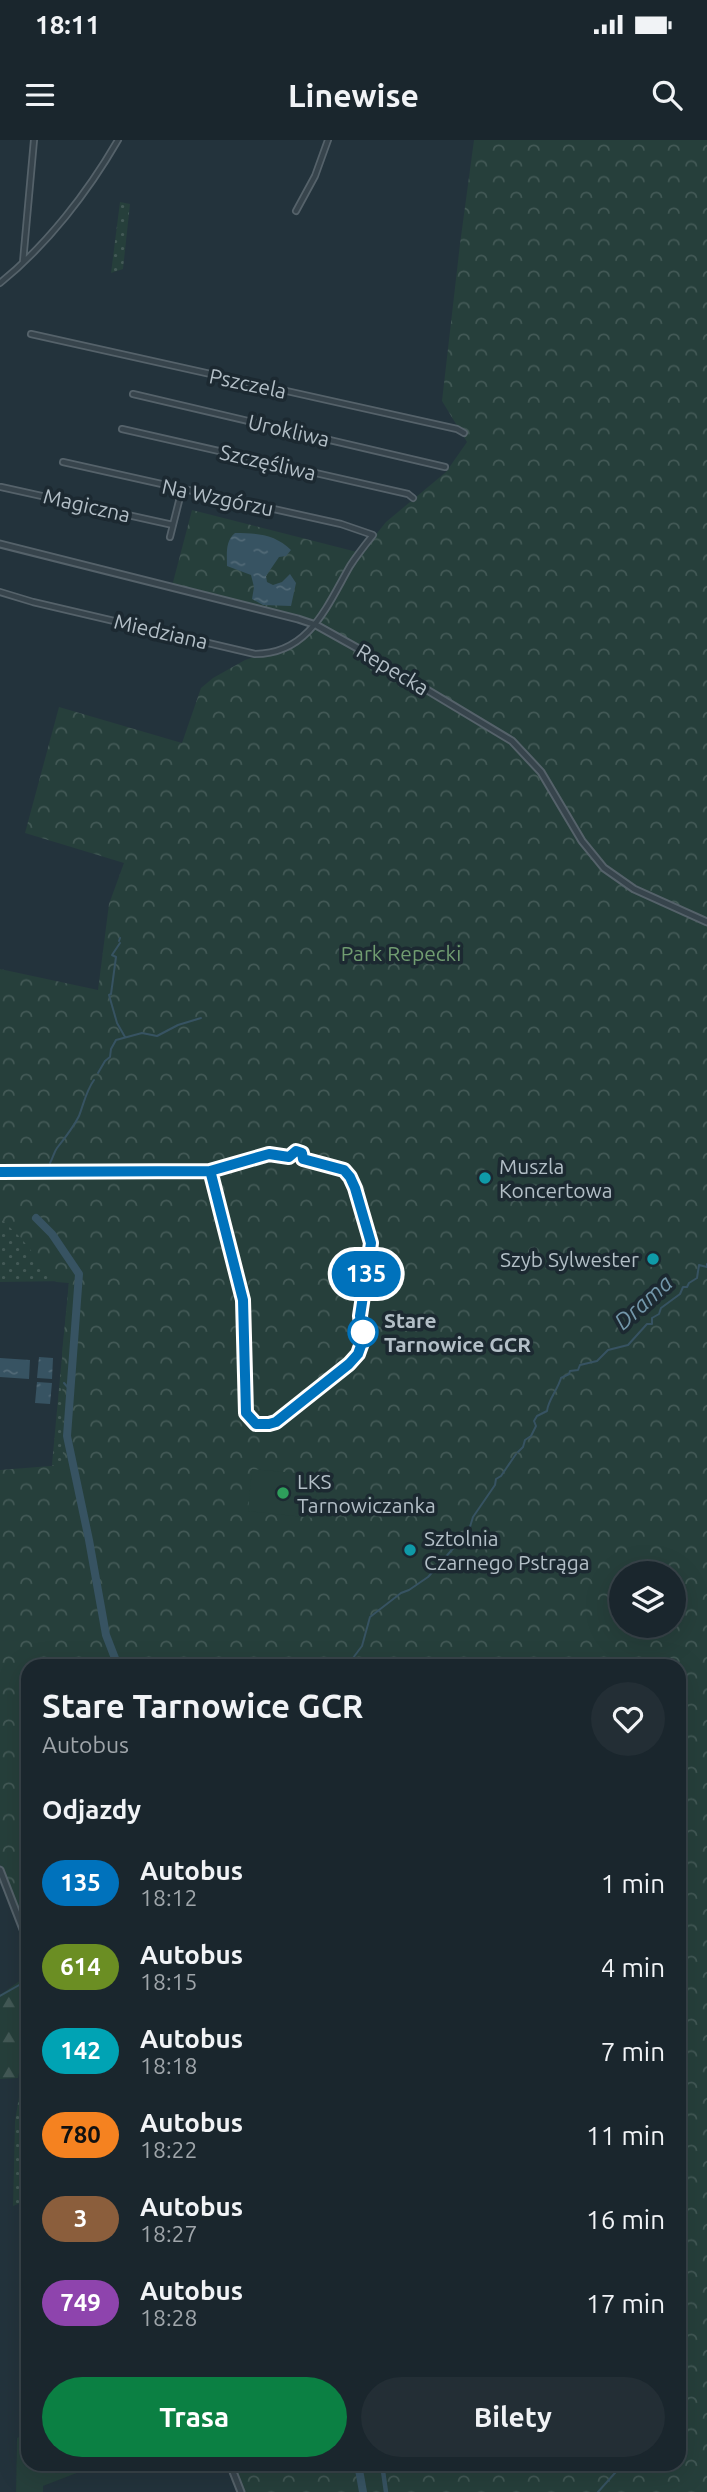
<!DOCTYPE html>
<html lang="pl">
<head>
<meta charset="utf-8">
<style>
  :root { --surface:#1a262d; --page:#232e35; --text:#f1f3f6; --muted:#9fa5aa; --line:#384349; --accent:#0b8043 }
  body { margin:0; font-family:Ubuntu,sans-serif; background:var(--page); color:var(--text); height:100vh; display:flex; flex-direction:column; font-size:26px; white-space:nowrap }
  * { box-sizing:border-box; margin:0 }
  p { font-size:23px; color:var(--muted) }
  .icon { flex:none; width:38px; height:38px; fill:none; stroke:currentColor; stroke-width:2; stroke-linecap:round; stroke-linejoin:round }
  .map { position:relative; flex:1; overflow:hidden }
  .sheet { position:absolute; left:21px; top:1519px; width:665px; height:812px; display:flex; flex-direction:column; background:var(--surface); border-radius:21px; box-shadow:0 7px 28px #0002,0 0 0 2px var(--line) }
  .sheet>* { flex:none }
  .badge { padding:0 14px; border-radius:23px; font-size:24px; line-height:46px }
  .buttons { position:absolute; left:609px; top:1421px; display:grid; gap:14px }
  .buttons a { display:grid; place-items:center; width:77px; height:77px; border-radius:50%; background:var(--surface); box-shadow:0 7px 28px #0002,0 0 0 2px var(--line); font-size:35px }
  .map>.badge { position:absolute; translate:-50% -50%; box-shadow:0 0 0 4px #fff }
  h2 { padding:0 21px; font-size:26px; line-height:63px }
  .round { display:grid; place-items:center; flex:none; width:74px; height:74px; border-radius:37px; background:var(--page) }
  .headline { display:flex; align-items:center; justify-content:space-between; height:119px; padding:0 21px }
  h1 { font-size:33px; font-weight:700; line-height:52px }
  .cta { display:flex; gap:14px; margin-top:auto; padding:14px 21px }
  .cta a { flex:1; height:80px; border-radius:42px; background:var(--accent); color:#fff; font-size:28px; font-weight:700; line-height:80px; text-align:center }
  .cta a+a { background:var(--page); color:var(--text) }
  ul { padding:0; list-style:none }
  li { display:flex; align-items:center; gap:21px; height:84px; padding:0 21px }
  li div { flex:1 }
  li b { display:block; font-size:26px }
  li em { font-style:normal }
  li .badge { min-width:77px; font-weight:700; text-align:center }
  .status { display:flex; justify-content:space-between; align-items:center; height:49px; padding:0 35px; background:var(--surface); direction:ltr }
  .status svg { height:19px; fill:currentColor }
  header { display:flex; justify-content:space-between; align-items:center; height:91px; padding:0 21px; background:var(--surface); font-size:32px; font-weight:700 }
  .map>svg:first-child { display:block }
</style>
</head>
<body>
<div class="status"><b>18:11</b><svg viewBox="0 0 49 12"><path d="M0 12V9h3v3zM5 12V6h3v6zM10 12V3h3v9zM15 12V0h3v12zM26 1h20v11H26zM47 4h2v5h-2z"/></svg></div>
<header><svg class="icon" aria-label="menu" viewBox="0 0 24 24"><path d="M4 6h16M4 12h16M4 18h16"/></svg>Linewise<svg class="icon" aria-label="search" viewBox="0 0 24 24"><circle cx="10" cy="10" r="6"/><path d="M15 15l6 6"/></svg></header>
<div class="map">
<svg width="707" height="2352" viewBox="0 0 707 2352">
  <defs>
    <pattern id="grass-dots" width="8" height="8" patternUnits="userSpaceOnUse" patternTransform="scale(1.75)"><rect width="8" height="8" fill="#263f3b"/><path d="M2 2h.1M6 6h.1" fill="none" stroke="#435956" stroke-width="1.8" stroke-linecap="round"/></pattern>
    <pattern id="forest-firs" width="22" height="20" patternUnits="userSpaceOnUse" patternTransform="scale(1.75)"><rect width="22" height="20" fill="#263f3b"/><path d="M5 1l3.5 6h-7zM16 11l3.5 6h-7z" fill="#435956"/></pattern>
    <pattern id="park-crowns" width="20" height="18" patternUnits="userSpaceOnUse" patternTransform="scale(1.75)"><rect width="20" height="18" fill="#263f3b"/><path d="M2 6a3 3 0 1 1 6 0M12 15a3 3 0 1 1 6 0" fill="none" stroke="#435956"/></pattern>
    <pattern id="water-ripples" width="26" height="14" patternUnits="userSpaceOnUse" patternTransform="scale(1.75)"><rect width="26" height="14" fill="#375362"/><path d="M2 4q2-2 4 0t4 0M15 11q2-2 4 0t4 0" fill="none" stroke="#526a77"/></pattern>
  </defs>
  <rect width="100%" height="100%" fill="#23333c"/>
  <path fill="url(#grass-dots)" d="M120,62L130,64L123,129L111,133Z
    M0,1038L67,1102L86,1487L52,1324L69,1141L0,1142Z
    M28,1903V2060L13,2066L15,1981Z"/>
  <path fill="url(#forest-firs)" d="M28,1835V1884L18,1938L0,1939V1855Z"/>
  <path fill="url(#park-crowns)" fill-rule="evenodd" d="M474,0H707V2352H243L232,2324H679V1526H28V1798L0,1724V1330L63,1325L62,1213L69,1143L56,1142L21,1098L0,1078V829L98,850L109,764L124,723L25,693L59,567L182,603L201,548L213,538L245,520L302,501L320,484L172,446L192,370L361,413L386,382L446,332L467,302L442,261L460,104ZM621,1433H674V1486H621Z"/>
  <path fill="#263f3b" d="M252,1329L318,1335L314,1378L248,1371Z
    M28,2293V2324H80L82,2331L43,2346V2352H16L17,2298Z"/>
  <path fill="url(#water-ripples)" d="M235,393C256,393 275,394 291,410L286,416L279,417L266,436L267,442L273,445L282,442L290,434L296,443L291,466L263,465L252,459L254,447L251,435L227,426C227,414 225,401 235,393Z
    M39,1217L53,1218L52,1239L37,1238Z
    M0,1218L30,1220L29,1239L0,1237Z
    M37,1242L52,1243L50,1264L35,1263Z"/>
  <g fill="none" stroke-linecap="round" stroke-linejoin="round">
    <path stroke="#375362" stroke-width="2" d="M119,801L120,798
      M120,803L112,815L116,817L111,854L109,855L117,883L125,897
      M98,933L105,921L110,917L111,909L116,900L142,893L157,896L178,885L201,878
      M50,1023C53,1018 54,1012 57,1008C65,998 73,988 79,976C84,963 86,951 94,940
      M64,1243L70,1250
      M518,1312L523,1307L525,1300L531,1296L536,1286L534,1281L537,1276L547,1271C548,1260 558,1249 561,1238L569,1234L570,1231L578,1230L580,1225L597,1221L608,1210L628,1205L647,1184H652V1178L659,1174L661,1168L680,1154L683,1147H687L689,1143L697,1138L699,1125L707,1127V1124
      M347,1526L362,1506L370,1477L401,1453L409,1450L428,1437L437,1427L469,1390L473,1377L495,1345L496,1339L501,1336L516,1314
      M0,1856L28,1840
      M598,2352L623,2324"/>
    <path stroke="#375362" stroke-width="4.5" d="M382,2324L386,2352"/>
    <path stroke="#375362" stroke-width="8" d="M36,1078L52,1094L79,1134L67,1296L89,1400L106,1495L118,1526
      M358,2324L363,2352"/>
    <defs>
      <path id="minor" d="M296,71L315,36L328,0
        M23,122L34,0
        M0,143C47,105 88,52 118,0
        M31,194L457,289L464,293
        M133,254L445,327
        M122,289L408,354L413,358
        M1,347L173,385
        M170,397L182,349
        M0,452L33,462L255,514C309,514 327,466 350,426C357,415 365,405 373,395L341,384L63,322
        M0,1032L65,1033"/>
      <path id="tertiary" d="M0,404L298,479L316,485L359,509L512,601L541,632L582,701L604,728L634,749L707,782
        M0,1730L28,1802
        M230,2324L241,2352"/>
    </defs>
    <use href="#minor" stroke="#55626a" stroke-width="8"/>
    <use href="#tertiary" stroke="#55626a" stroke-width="9"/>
    <use href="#minor" stroke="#37444c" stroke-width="4.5"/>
    <use href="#tertiary" stroke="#37444c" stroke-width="5"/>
  </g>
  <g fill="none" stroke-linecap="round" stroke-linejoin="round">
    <defs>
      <path id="line" d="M0,1032L210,1031L269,1014L289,1017L296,1011L302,1013L303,1019L344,1030L350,1037L355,1048L371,1103L360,1176L363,1200L358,1214L349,1224L276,1282L269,1284H256L246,1273L243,1160L211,1034"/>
    </defs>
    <use href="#line" stroke="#fff" stroke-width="16"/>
    <use href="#line" stroke="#0072bc" stroke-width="10"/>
  </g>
  <g fill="#0f9aa8" stroke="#1c2931" stroke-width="2.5">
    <circle cx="485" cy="1038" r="7"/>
    <circle cx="653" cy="1119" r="7"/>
    <circle cx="410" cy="1410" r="7"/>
  </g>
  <circle fill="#fff" stroke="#0072bc" stroke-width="3.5" cx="363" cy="1192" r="14"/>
  <circle fill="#2e9e5b" stroke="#1c2931" stroke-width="2.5" cx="283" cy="1353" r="7"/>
  <g text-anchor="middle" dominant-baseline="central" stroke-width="7" stroke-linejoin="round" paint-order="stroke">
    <g font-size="21" fill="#b3bfc7" stroke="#1c2931">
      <text transform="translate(248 243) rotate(12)">Pszczela</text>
      <text transform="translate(289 290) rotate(13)">Urokliwa</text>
      <text transform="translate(268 322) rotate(13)">Szczęśliwa</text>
      <text transform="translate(218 357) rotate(12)">Na Wzgórzu</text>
      <text transform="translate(87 365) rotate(13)">Magiczna</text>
      <text transform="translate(161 491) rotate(13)">Miedziana</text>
      <text transform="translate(393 529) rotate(31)">Repecka</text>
    </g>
    <g font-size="21" fill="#719d71" stroke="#1c2931">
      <text x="401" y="813">Park Repecki</text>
    </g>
    <g font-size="21" fill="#b3bfc7" stroke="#1c2931" text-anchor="start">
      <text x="499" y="1026">Muszla<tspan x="499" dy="24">Koncertowa</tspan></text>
      <text x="639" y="1119" text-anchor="end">Szyb Sylwester</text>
      <text x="297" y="1341">LKS<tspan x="297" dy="24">Tarnowiczanka</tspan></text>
      <text x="424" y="1398">Sztolnia<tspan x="424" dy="24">Czarnego Pstrąga</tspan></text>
    </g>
    <g font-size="21" font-weight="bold" fill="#b3bfc7" stroke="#1c2931" text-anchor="start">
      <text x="384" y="1180">Stare<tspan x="384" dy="24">Tarnowice GCR</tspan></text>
    </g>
    <g font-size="23" font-style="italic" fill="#7397aa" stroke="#1c2931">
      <text transform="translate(643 1162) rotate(-42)">Drama</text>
    </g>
  </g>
</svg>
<div class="buttons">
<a><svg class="icon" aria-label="layers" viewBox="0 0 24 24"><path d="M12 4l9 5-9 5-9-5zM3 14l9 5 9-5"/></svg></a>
</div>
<b class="badge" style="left:366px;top:1134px;background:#0072bc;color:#fff">135</b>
<section class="sheet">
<div class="headline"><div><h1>Stare Tarnowice GCR</h1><p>Autobus</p></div><a class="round"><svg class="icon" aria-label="heart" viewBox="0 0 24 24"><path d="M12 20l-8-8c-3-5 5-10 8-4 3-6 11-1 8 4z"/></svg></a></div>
<h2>Odjazdy</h2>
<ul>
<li><span class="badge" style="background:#0072bc;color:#fff">135</span><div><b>Autobus</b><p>18:12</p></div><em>1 min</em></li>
<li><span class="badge" style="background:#6b8e23;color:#fff">614</span><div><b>Autobus</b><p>18:15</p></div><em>4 min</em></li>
<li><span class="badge" style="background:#00a3b4;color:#fff">142</span><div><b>Autobus</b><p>18:18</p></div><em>7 min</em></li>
<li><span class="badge" style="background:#f58220;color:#111">780</span><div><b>Autobus</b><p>18:22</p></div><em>11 min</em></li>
<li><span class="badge" style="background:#8b5e3c;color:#fff">3</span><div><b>Autobus</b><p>18:27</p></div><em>16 min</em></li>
<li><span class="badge" style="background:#8e44ad;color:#fff">749</span><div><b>Autobus</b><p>18:28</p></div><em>17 min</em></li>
</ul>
<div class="cta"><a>Trasa</a><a>Bilety</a></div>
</section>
</div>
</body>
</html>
